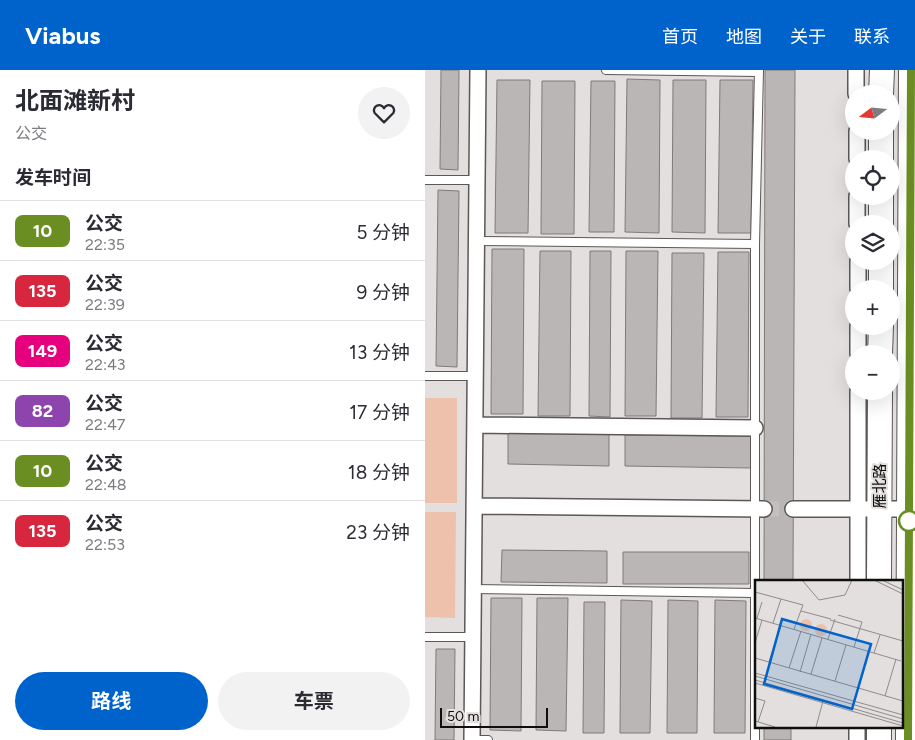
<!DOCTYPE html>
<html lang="zh">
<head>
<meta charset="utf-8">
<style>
  :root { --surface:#fff; --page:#f2f2f3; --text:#2b2b33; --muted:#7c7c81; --line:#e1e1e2; --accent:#0063cb }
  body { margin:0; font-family:Figtree,"Noto Sans SC",sans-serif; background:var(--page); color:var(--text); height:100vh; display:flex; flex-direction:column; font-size:19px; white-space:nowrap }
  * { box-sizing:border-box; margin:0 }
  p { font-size:16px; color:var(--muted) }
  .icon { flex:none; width:28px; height:28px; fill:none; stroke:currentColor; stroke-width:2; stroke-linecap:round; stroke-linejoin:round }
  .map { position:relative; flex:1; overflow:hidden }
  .details { display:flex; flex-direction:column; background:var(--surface); width:425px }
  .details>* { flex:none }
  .badge { padding:0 10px; border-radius:8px; font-size:18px; line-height:32px }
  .needle { width:32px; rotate:254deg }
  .buttons { position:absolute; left:420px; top:15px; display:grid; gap:10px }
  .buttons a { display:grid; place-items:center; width:55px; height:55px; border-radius:50%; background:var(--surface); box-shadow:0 5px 20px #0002; font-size:25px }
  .scale { position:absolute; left:15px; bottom:12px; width:108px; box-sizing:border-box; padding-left:5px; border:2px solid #0f0e0e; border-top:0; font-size:14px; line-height:18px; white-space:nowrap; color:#0f0e0e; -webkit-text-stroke:4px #e3dfde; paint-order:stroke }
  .map>.badge { position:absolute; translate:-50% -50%; box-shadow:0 0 0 2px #fff }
  h2 { padding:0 15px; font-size:19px; line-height:45px }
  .round { display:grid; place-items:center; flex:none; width:52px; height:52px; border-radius:26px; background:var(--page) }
  .summary { display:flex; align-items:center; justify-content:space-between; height:85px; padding:0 15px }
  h1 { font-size:24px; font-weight:700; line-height:38px }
  .primary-button { display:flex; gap:10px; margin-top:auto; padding:10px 15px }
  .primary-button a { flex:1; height:58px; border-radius:30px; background:var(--accent); color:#fff; font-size:20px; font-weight:700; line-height:58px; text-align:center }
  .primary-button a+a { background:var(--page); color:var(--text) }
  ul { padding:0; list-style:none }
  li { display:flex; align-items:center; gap:15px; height:60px; padding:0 15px; border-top:1px solid var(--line) }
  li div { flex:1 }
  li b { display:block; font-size:19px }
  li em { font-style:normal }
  li .badge { min-width:55px; font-weight:700; text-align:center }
  header { display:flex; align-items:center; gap:30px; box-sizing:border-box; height:70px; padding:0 25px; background:var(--accent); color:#fff }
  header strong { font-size:24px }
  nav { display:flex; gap:28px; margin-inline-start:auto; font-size:18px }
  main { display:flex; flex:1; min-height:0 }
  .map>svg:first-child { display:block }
</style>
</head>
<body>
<header>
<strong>Viabus</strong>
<nav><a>首页</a><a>地图</a><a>关于</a><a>联系</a></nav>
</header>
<main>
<section class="details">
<div class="summary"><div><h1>北面滩新村</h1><p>公交</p></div><a class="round"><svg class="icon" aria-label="heart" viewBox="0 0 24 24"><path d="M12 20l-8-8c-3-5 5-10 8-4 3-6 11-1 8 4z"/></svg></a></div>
<h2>发车时间</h2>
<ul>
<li><span class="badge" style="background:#6b8e23;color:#fff">10</span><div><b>公交</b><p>22:35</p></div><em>5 分钟</em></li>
<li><span class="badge" style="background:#d7263d;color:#fff">135</span><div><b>公交</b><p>22:39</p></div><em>9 分钟</em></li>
<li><span class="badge" style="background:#e6007e;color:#fff">149</span><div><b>公交</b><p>22:43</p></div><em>13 分钟</em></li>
<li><span class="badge" style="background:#8e44ad;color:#fff">82</span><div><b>公交</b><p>22:47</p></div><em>17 分钟</em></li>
<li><span class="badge" style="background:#6b8e23;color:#fff">10</span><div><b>公交</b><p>22:48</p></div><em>18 分钟</em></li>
<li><span class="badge" style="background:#d7263d;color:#fff">135</span><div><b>公交</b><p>22:53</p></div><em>23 分钟</em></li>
</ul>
<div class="primary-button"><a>路线</a><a>车票</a></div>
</section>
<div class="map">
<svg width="490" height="670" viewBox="0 0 490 670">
  <rect width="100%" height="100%" fill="#e3dfde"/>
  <path fill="#edc1ac" d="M0,328H32V433H0Z
    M0,442H31L30,548L0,547Z"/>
  <path fill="#bab6b5" stroke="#7e7b79" d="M16,0H34L33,100L15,99Z
    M340,0H370L368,511H339Z
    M202,9L235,10L234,163L200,162Z
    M72,10H105L103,163H70Z
    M248,10H281L280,163L247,162Z
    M295,10H328L326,163H293Z
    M117,11H150L149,164H116Z
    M166,11H190L189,162H164Z
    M13,120L34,121L32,297L11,296Z
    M67,179H99L98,344H66Z
    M115,181H146L145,346H113Z
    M165,181H186L185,347L164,346Z
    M201,181H233L231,346H200Z
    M293,182H324L323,347H291Z
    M247,183H279L277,348H246Z
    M83,363L184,364V396L83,394Z
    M200,365L326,366V398L200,396Z
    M77,480L182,481V513L76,512Z
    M198,482H324V514H198Z
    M66,528H97L96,661L65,660Z
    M112,528H143L141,661L111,660Z
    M196,530L227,531L225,663H195Z
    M243,530L273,531L272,663H242Z
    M290,530L321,531L320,663H289Z
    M159,532H180L179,663H158Z
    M11,579H30L29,670H10Z
    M339,656H366V670H339Z"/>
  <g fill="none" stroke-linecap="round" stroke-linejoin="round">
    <path stroke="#c3c0bf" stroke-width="15" stroke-dasharray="15 8" stroke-linecap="butt" d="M339,439H368"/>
    <defs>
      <path id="lane" d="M181,0L334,2
        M0,110H52
        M51,171L330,174
        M0,306H50
        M48,519L330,523
        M0,567H48
        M47,670H63
        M330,670V174L334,0"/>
      <path id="street" d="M431,0V24
        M432,61V89
        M432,126V154
        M433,191V219
        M433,256V284
        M50,355L330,358
        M49,436L339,439
        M368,439H490
        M433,511V321
        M47,670L53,0
        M432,670V656"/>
      <path id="primary" d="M456,24L457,0
        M456,89V61
        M456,154V126
        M456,219V191
        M455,284L456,256
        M454,511L455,321
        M454,670V656
        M483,670L486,0"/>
    </defs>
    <use href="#lane" stroke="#5b5856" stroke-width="10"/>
    <use href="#street" stroke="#5b5856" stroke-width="18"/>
    <use href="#primary" stroke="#5b5856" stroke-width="26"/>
    <use href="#lane" stroke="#fff" stroke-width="8"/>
    <use href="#street" stroke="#fff" stroke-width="15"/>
    <use href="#primary" stroke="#fff" stroke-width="24"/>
  </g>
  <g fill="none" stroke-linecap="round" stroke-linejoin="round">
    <defs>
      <path id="line" d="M483,670L486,0"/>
    </defs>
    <use href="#line" stroke="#fff" stroke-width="11"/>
    <use href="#line" stroke="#6b8e23" stroke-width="8"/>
  </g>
  <circle fill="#fff" stroke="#6b8e23" stroke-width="2.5" cx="484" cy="451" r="10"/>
  <g text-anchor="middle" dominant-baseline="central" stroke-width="4" stroke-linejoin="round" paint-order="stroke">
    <g font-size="15" fill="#0f0e0e" stroke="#e3dfde">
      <text transform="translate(455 416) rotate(-90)">雁北路</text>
    </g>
  </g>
  <g transform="translate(330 510)">
    <rect width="148" height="148" fill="#e3dfde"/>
    <path d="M45 45a6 6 0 1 1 12 0a6 6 0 1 1-12 0ZM60 50a6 6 0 1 1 12 0a6 6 0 1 1-12 0Z" fill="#edc1ac"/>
    <path fill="none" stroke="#8e8b8b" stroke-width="1" d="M47,0L64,20L90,15L97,0M119,0L148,14M127,0L148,10M0,12L48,25L39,49M46,31L76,39M83,35L107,42L99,67M0,38L146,81M2,38L7,22M75,40L148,61M18,43L26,19M73,59L80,39M0,63L7,40M119,73L125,55M0,78L148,121M14,82L26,45M34,88L46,51M45,92L56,54M0,93L148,135M56,94L67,58M0,96L148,139M0,100L148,143M80,101L91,65M0,103L148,146M103,108L114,71M130,116L141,79M0,118L10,121L3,142M0,141L20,147M61,147L68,121"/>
    <path fill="#0063cb" fill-opacity="0.15" stroke="#0063cb" stroke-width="2.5" d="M27,39L116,64L97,129L9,104Z"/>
    <rect width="148" height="148" fill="none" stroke="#0f0e0e" stroke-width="2.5"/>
  </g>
</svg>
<div class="buttons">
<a><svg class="needle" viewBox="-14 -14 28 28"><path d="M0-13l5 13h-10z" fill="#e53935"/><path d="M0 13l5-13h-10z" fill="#7c7c81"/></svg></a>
<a><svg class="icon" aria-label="locate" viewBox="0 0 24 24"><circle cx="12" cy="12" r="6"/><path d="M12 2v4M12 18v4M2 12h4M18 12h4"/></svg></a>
<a><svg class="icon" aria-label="layers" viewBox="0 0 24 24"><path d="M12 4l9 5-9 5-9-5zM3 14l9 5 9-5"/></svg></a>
<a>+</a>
<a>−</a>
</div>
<div class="scale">50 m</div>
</div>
</main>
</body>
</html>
